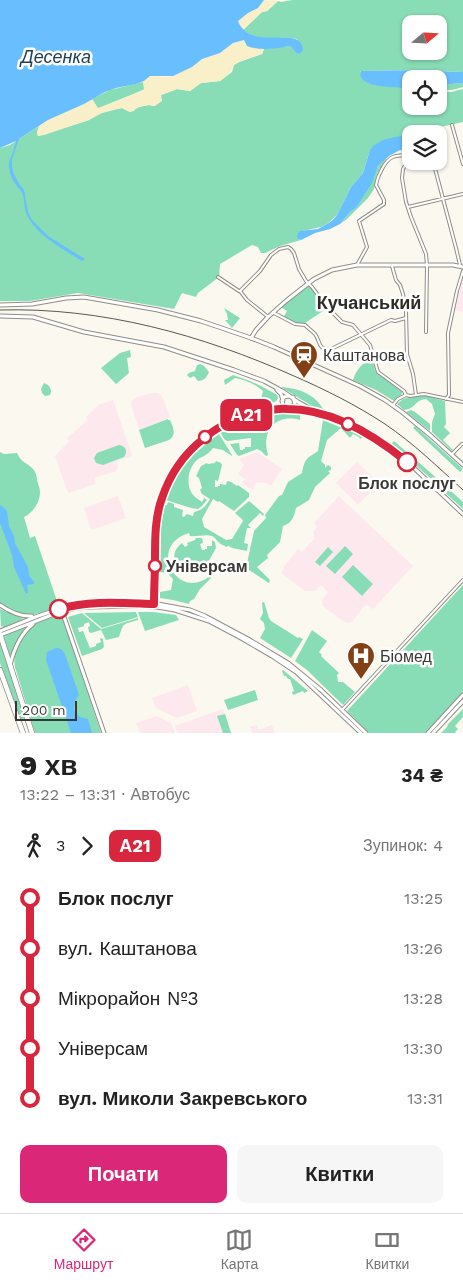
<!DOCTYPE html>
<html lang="uk">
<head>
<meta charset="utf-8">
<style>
  :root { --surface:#fff; --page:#f6f6f6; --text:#222; --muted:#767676; --line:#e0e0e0; --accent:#db2777 }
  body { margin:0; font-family:"Work Sans",sans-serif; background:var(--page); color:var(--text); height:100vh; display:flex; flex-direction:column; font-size:19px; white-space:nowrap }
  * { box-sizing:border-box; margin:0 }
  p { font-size:16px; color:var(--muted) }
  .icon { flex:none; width:28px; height:28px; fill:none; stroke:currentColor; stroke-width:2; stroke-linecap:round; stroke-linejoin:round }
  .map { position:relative; height:733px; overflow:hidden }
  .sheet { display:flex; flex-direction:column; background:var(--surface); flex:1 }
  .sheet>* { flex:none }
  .badge { padding:0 10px; border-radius:8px; font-size:18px; line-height:32px }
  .needle { width:32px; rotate:71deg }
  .buttons { position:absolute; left:402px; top:15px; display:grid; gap:10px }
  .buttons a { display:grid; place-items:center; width:45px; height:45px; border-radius:10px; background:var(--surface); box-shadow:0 1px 4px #0004; font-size:25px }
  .scale { position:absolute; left:15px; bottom:12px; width:62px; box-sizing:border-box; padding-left:5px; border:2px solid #3a3835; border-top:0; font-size:14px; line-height:18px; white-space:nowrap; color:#3a3835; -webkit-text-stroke:4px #fff; paint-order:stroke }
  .map>.badge { position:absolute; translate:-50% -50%; box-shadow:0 0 0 2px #fff }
  .legs { display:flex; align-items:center; gap:8px; height:55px; padding:0 20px; font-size:16px }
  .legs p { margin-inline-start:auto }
  .overview { display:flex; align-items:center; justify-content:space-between; height:85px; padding:0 20px }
  h1 { font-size:28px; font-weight:800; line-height:38px }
  .button { display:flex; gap:10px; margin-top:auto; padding:10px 20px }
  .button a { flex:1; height:58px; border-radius:10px; background:var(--accent); color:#fff; font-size:20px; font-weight:800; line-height:58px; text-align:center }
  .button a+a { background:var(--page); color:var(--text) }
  ul { padding:0 20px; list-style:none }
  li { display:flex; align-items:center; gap:18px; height:50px; font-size:19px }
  li i { display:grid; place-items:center; width:8px; height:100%; margin:0 6px; background:currentColor }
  li i::after { content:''; width:12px; height:12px; margin:-6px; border:4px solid; border-radius:50%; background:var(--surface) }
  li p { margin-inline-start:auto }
  li:first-child i { background:linear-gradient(#0000 50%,currentColor 0) }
  li:last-child i { background:linear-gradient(currentColor 50%,#0000 0) }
  .tab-bar { display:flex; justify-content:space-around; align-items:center; height:70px; border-top:1px solid var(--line); background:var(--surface); font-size:14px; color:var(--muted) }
  .tab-bar a { display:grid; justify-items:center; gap:2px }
  .tab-bar .current { color:var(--accent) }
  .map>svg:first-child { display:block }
</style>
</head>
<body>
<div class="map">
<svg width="463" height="733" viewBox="0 0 463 733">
  <rect width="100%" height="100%" fill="#fbf8f0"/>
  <path fill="#fde8ed" d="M463,280V312L455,310Z
    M152,393H158L162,396L169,415L168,419L139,430L131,404L132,401L137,397Z
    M113,400L132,456L117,461L118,466L116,471L94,478L96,484L68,493L55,456L69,441L67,438L88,420L86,417L100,404Z
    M257,452L282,469L271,486L266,483L257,482L252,490L242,483L245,479L238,474L244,465L239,459Z
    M357,462L379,483L358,505L336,483Z
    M118,496L126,518L91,530L84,508Z
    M339,496L413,566L373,609L367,605L366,606L365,605L352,622L348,623L343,621L323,606L322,600L328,592L321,585L315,591H305L282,574L283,568L298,549L302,552L315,538L313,532L317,527L314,523Z
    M188,685L197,711L177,718L156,708L152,698Z
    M223,709L231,733H177L175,726Z
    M157,716L171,723L175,733H140L136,723Z
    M257,725L259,730L272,725L275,733H252L250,727Z"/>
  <path fill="#88ddb6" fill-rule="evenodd" d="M292,0H463V71L461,72L416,70L361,71L360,72L407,88L411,87V91H407V93H411V106H439V91L451,92L463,89V122L422,131V134H411V142L406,138L370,150L363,173L351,187L337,215L327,224L321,227L303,231L298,239L301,240L280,246L265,253H261L258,247L252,245L220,264L219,277L198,293L196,297L182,293L174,309L78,293L30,301H0V148L10,145L39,126L37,133L38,136L89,120L97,114L115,109L122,108L130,112L139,107L149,105L154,106L162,100L160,96L161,95L177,89L190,91L201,83L220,81L232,72L234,65L239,62L262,54L264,49L289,46L292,48L300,54L303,51L297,39C284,36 271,40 259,38C253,37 248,33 243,30L262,12L267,11L278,1L281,2ZM411,24H439V51H411Z
    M143,82L145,89L98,109L92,99L110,90Z
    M463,83V87L452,90H439V85Z
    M387,157L377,174L374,189L368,198L347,219L340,224L350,212L356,208L359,204L368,189L378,166Z
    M310,286L326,309L305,323L295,324L283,318L287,311L281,307L306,287Z
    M224,308L240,318L232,328L225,320H228L227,314Z
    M130,350L131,357L127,358L129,373L116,384L101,368L120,353Z
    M372,358L375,370L377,373L402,391V394L394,401L376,390L353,380C358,367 361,365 372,358Z
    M200,364L204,366L209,372C207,377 204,381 198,381L194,376L190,378L187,375L189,373L195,371L197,365Z
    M233,375C246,379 258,384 270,391C272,392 275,393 277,395C279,399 277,400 275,402L259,407L263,391C255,384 246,380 235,378L225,385L224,380Z
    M44,383L48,385C51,389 52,391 50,395L45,396L42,393L41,389Z
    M281,387C299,388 317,395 324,411L312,406Z
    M418,395H424L445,401L446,424L444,427L450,433L443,440L453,450L452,451L432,432V422L435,414L432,404L426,399C414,400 416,409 404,410L397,404L403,399Z
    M411,410L415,412L430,424V431L406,412Z
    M273,414H300V420C275,413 261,432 268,455L266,456L261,451L257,449L239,456L237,455L230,444L239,443L240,450H243V449H245V447H251V438L228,441L225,440L220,432C237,423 254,418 273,414Z
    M168,419V420H170C173,427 177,435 169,440L145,448L139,430Z
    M323,420L342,428L343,427L363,437L360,439L359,437L353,434L350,438L341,428L327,440L321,461L325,465V468L328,465L331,467V470L328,471L330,473L315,487L309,500L296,508C294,517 292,523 283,526L280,542L267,555L268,558L257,567L270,580L269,583L246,568L254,531L266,518L265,515L279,496L282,495L288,482L302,473C305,458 306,459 318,451Z
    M415,426L463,469L460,472L413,428Z
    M219,434L232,455V456L223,450L213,448C211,450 209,453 207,454C204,457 200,457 197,460C187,469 185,488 195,497C197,499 200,500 202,502L204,498L207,500L202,506L198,509L191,508L166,500C170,492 173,484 176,477C186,459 203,446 219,434Z
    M394,441L440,481L437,484L412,462L391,445Z
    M119,445C126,446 128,451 124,457L103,465L96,463L94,458L97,453Z
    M0,452L4,454L17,453C22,464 27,462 33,469C36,473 37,476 37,480C38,484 40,488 40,492C40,502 33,513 24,517L30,538L35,536L59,607C31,616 27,619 0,604Z
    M216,461L221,463L222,465L218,481L215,480V487H218V486H220V484L226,485L227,481L231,482L237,486L238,485L249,493V497L234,511L219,501L218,502L213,499L202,519L204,527L226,540L232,539L243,521L242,519L235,513L249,501L264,514L263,516L260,513L248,525L251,528H247L244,543L248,544L247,551L232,548L229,546L225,547V546C216,543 217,538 212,536C206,534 196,537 190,536L189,533C144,547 181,606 213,573L214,575L200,589L194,599L190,601L189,604L173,600L160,598V592L171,590L173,579L167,573L160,572L161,524L165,505H167L168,502L174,504V507L183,510L182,516L184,517L187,514L193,516L194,512C203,510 206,506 210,499L202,494L200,490L202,488L199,478L196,476L201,466L207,463L208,464L215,463Z
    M442,483L463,502V509L439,487Z
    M196,538H202L203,543L200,544L202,550H205V549H207V546H212V540L215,542L216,548L205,568L206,570L197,573L182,568L180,570C172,560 172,551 182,543L185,547L188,545L187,543L195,540Z
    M345,546L353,554L335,574L326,566Z
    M328,547L333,552L320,566L315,562Z
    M353,565L373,584L362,596L342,577Z
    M463,585V692L425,733H369L347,711Z
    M264,602L269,618L271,621L298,638L299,637L303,639L291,658L260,638L265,629L264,623L260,619L263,613L262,603Z
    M0,609L24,619L4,627L1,626Z
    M136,612L138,617L102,628L84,613Z
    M138,612H153L176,615L179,620L145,631Z
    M82,613L101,629L138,618V620C123,625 124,621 119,637L106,640L101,630L91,633L89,632L88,627L90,626L89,622L84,624V626L78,628L79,632L83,631L90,648L96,646V644L101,642L100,639L101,638L103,639L104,647L102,649L82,656L68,617Z
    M60,616L63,618L101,733H35L15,667C12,653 22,633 34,625C41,620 51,617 60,616Z
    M25,627L10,656L4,637L5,635Z
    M312,630L327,641L319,652L322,655L321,656L339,673L337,675L338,682H343L355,692L343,705L307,670L295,661Z
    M0,642L25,717L23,720L19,719L0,663Z
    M283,670L308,691L304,693L303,691L293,695L292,692L294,691L290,679H288L286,676H284L282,671Z
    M255,690L258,700L228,710L224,700Z
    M463,709V717L455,726L458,729L455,732L456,733H441L447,727L448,724Z
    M225,714L231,733H223L217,716Z"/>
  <path fill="#f9efc9" d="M264,0L278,1L267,11L262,12L243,30L238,21C247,11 255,11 264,0Z
    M244,40L247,46L264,49L262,54L239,62L234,65L229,74L220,81L201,83L190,91L177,89L161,95L162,101L155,106L149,105L137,107L134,111L130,112L122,108L102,113L89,120L44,135L38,136L37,133L39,126L48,120L84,104L92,99L98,108L144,90L143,82L150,76L168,77L195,64L206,56L220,53L233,43Z"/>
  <path fill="#69bffd" d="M0,0H264L258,8L248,13L238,21C251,54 303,22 303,51L300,54L297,53L292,48L289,46C275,49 260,51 247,46L244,40L233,43L220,53L202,59L192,67L173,76H150L144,81L136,84L116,88L105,92L84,104L48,120L19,139L12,159V166L13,172L19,184L24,190L28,212L32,220L48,236L85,259L82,261C63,249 39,237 28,217C23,209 26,199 21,191C20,189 17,187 16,185C11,178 7,168 10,159C11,157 12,155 13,152C14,148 15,145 16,141L0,148Z
    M416,70L461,72L463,71V83L439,85V79H411V87L407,88C396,87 355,88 361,71Z
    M401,136L406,138L411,142V153L400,150L389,156L378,166L372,183L359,204L356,208L350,212L340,224L330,229L315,233L301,240L298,239L297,236L298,233L300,231L318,229L327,224L333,220L337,215L351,187L363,173L370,150L373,146L383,140L395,137Z
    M0,505L3,507L7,511L9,526L14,536L15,543L28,567L29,575L34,582V584L27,585L28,593L26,594L14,567L12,555L0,523Z
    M56,648C61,648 63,650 65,654L79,695L75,701L74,710L80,717L88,719L92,733H71L46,660L47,652Z"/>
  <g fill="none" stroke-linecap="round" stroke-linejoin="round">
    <defs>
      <path id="minor" d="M452,125L463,164
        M411,155L403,169L402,178L406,202L411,217L426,254L427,265L426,332
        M433,161L456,248L460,265
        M408,207L463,194
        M357,265L367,247L359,221L384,204V200L376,185C377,179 379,174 382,169C389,155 396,155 410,155
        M392,266L396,280L400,285L403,294L406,311L407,354L413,374L416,395
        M218,277L239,291
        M274,313L295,324L305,325C308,328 312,331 315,334C321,342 317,348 329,350L391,320L395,321L406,318
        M267,316L247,300L240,291L260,271L271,255L279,249L288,247L291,249L294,253L299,269L306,281L312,287L327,307L342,322L353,325L370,345L378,372L404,391L406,395
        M446,399L449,395L448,333L457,291L463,271
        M393,405L398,399L406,395L410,396L424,394L463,402
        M452,454L462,444H463
        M342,710L463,580"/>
      <path id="tertiary" d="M0,316L33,317L84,332L164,347L234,370L264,381L284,392L298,402L320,414L347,424L375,438L392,450L414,468L463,514
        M251,338L256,330L268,317L286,301L314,279L332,270L357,265H453L463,267
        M277,390L281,394L283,400
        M286,408L283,405L282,401L284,397L289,396
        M290,408L295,404L293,397
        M154,606C156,574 151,541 158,510C165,480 179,459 202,440C210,433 218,427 227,422C237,418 247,415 257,413C267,411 276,408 287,408C297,409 307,411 317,413
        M62,611L104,733"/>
      <path id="secondary" d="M0,305L32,304L66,298L84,297L158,310L201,321L251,338L274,347L360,386L385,400L402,412L430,435L463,465
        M0,605C10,612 20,617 32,616
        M0,631L38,616L59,609L74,605L88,603L158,604L190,610L205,616L248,639L288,663L321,690L366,733
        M0,635L62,611L77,608L90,607L135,606L157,607L175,610L209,621L241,638L272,656L296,672L361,733
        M10,665C14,649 20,634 33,624
        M428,733L463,695
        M433,733L463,701"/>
      <path id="primary" d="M0,634L32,733
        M0,670L23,733"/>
    </defs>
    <use href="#minor" stroke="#908d85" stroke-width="4"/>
    <use href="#tertiary" stroke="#908d85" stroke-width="5"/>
    <use href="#secondary" stroke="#908d85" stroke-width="5"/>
    <use href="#primary" stroke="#908d85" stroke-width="6"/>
    <use href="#minor" stroke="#fff" stroke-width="2"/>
    <use href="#tertiary" stroke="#fff" stroke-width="3"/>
    <use href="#secondary" stroke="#fff" stroke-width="3"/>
    <use href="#primary" stroke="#fff" stroke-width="4.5"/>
    <path stroke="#5a5854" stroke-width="1" d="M0,310C102,307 202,335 294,376C326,390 356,405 385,424C413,443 438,467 463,490"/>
  </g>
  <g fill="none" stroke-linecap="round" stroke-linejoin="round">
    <defs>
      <path id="line-1" d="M59,609C90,600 122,603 154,604C154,589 155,573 155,558C155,538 155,517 162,498C170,474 183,455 203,439C219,425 236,418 257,413C267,411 277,408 287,409C332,409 373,434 407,462"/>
    </defs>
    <use href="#line-1" stroke="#fff" stroke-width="11"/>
    <use href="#line-1" stroke="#d7263d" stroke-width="8"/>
  </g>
  <defs>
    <symbol id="station-pin" viewBox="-11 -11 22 30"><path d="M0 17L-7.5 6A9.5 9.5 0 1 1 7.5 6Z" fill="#844015" stroke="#fff"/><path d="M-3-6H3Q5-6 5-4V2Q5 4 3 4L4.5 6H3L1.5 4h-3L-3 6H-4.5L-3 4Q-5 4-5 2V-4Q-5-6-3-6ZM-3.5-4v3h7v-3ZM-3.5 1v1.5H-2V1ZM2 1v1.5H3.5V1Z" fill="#fff"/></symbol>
    <symbol id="hospital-pin" viewBox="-11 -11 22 30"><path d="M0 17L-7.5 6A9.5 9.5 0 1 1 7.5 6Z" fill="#844015" stroke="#fff"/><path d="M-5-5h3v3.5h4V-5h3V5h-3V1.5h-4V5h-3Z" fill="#fff"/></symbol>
  </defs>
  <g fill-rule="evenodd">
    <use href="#station-pin" x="288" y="339" width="32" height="43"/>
    <use href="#hospital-pin" x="345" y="640" width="32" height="43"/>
  </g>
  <g fill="#fff" stroke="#d7263d" stroke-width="2.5">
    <circle cx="348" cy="424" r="6"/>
    <circle cx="205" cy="437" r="6"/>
    <circle cx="407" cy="462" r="9"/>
    <circle cx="155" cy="566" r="6"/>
    <circle cx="59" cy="609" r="9"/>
  </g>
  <g text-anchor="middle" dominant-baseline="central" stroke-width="5" stroke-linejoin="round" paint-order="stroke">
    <g font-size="16" fill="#3a3835" stroke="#fff" text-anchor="start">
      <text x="323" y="355">Каштанова</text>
      <text x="380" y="656">Біомед</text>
    </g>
    <g font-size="16" font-weight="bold" fill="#3a3835" stroke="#fff">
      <text x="407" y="483">Блок послуг</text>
      <text x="166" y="566" text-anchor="start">Універсам</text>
    </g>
    <g font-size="18" font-style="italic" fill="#1d415b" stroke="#fff">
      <text x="56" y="56">Десенка</text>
    </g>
    <g font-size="18" font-weight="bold" fill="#2f2c26" stroke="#fff">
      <text x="369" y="302">Кучанський</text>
    </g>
  </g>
</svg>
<div class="buttons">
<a><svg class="needle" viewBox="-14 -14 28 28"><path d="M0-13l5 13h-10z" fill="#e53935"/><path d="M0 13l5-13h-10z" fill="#767676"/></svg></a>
<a><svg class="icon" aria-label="locate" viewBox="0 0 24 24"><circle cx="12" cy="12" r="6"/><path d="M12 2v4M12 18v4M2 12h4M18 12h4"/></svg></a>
<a><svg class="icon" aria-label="layers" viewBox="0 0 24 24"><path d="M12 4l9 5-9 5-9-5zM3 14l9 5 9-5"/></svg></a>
</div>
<div class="scale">200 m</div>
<b class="badge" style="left:246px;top:415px;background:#d7263d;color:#fff">А21</b>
</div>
<section class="sheet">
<div class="overview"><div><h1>9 хв</h1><p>13:22 – 13:31 · Автобус</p></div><b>34 ₴</b></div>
<div class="legs"><svg class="icon" aria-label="walk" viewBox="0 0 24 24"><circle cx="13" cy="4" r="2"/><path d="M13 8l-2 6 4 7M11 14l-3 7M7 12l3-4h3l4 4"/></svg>3<svg class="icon" aria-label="forward" viewBox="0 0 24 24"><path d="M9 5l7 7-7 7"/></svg><b class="badge" style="background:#d7263d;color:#fff">А21</b><p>Зупинок: 4</p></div>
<ul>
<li><i style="color:#d7263d"></i><b>Блок послуг</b><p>13:25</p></li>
<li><i style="color:#d7263d"></i><span>вул. Каштанова</span><p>13:26</p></li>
<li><i style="color:#d7263d"></i><span>Мікрорайон №3</span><p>13:28</p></li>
<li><i style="color:#d7263d"></i><span>Універсам</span><p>13:30</p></li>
<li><i style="color:#d7263d"></i><b>вул. Миколи Закревського</b><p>13:31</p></li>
</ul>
<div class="button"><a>Почати</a><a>Квитки</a></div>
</section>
<nav class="tab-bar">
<a class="current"><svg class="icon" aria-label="directions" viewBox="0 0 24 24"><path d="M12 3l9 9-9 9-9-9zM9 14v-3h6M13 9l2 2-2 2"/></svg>Маршрут</a>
<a><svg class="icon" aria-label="map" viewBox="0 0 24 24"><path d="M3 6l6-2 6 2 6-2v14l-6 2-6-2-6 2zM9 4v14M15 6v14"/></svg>Карта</a>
<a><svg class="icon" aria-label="tickets" viewBox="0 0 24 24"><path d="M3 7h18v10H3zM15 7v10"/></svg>Квитки</a>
</nav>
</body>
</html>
